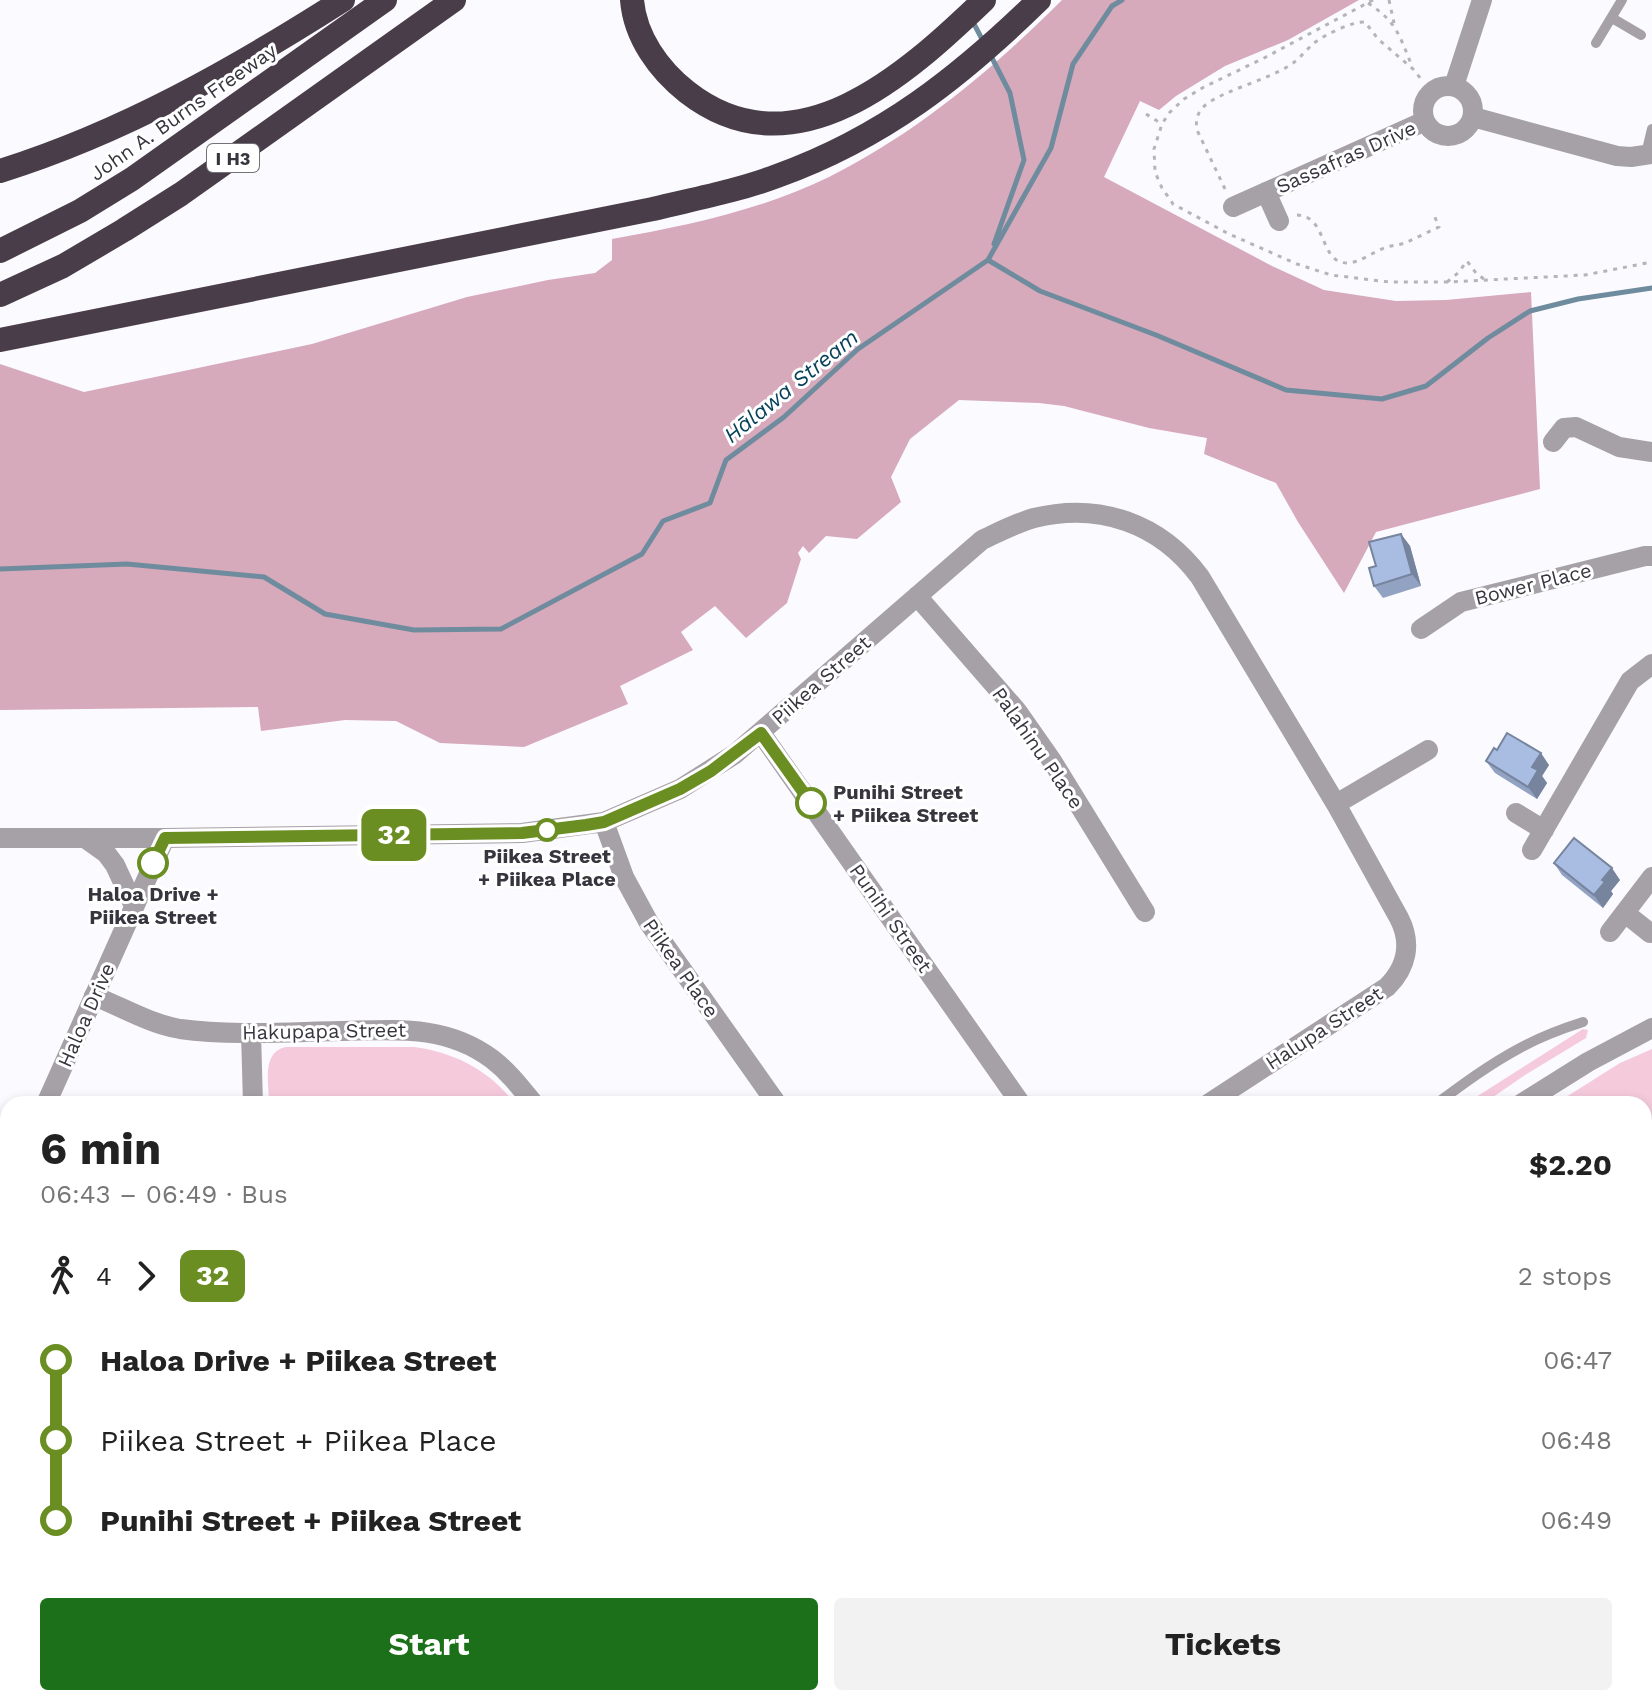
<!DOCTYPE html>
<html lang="en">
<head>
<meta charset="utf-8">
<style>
  :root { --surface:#fff; --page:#f2f2f2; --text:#222; --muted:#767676; --accent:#1c7019 }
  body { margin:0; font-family:"Work Sans",sans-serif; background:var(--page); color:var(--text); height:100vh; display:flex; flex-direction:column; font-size:30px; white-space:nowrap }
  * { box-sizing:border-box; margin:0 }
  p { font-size:26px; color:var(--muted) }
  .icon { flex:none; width:44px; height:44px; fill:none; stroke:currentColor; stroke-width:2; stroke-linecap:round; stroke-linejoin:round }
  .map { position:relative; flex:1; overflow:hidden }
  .details { position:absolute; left:0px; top:1096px; width:1652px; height:610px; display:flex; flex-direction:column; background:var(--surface); border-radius:24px 24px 0 0; box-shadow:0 4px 12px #0003 }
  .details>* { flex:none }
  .badge { padding:0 16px; border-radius:12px; font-size:28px; line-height:52px }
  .map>.badge { position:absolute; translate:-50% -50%; box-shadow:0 0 0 4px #fff }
  .legs { display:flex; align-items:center; gap:12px; height:88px; padding:0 40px; font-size:26px }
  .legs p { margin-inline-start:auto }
  .head { display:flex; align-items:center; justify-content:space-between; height:136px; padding:0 40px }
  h1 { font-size:44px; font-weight:700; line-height:60px }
  .action { display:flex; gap:16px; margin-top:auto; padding:16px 40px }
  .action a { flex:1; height:92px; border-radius:8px; background:var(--accent); color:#fff; font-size:32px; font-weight:700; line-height:92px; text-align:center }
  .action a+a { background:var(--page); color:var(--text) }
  ul { padding:0 40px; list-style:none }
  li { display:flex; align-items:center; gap:28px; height:80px; font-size:30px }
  li i { display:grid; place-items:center; width:12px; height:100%; margin:0 10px; background:currentColor }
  li i::after { content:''; width:20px; height:20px; margin:-10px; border:6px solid; border-radius:50%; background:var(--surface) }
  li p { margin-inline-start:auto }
  li:first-child i { background:linear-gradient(#0000 50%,currentColor 0) }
  li:last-child i { background:linear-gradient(currentColor 50%,#0000 0) }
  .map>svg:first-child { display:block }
</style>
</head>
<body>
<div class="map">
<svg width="1652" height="1705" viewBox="0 0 1652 1705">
  <rect width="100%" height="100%" fill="#fbfafe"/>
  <path fill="#f5cbdb" d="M1583,1029L1588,1030L1586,1038L1525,1075L1483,1104H1465Z
    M286,1047H414C454,1052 491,1071 515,1104H269C269,1084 261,1052 286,1047Z
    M1652,1049V1161H1644V1104H1555L1620,1063Z
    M1652,1272V1357L1644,1365V1275Z
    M667,1698H946L941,1705H660Z
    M1402,1698H1514L1513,1705H1400Z"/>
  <path fill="#d6a9bb" d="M1062,0H1359L1288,40L1225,66L1176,96L1159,110L1140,101L1104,177L1272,266L1324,290L1396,301L1446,300L1531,292L1540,489L1376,532L1344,593L1298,522L1276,483L1204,454L1207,438L1149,428L1064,406L1039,403L959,400L910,439L891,477L901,502L857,539L826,536L809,553L803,546L798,553L801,559L787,603L746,638L715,606L681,632L693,650L620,686L628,704L524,747L440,743L396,721L345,720L261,731L258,707L0,710V364L84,392L312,344L467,297L548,280L595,273L612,260V239C685,226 762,210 829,177C917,133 993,69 1062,0Z"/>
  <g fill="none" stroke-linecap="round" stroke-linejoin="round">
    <path stroke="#6f8c9e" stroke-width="5" d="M973,22L983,41
      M990,54L1010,93L1024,160L994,244
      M988,260L1040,291L1156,335L1286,390L1382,399L1426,386L1488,338L1530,311L1578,299L1652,288
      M0,569L127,564L264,577L325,614L414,630L501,629L642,554L663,521L710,503L726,460L784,417L858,349L988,260L1051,148L1073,64L1112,6L1122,0"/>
    <path stroke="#b5b4b9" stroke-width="3" stroke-dasharray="4 6" stroke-linecap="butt" d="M1373,0L1264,58L1204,87L1184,99L1169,113L1162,124L1154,149L1155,172L1162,188L1173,204L1229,234L1297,264L1331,275L1389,282H1447L1585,275L1652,262
      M1389,0L1394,23
      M1368,3C1397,22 1399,35 1412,66
      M1146,114L1162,124
      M1225,189L1197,130C1195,119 1198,110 1208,103C1229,89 1263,81 1287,67C1298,61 1305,51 1314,43C1324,35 1353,21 1365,22L1378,39L1413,69L1421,79
      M1297,215C1328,216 1319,263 1347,263C1360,263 1374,251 1387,247C1393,245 1399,245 1405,243C1416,238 1428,232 1439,227L1434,215
      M1447,282L1458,273L1467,261L1476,273L1485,280"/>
    <path stroke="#a6a0a7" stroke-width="10" d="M1612,18L1641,35
      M1596,43L1622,0
      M1646,154L1652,129
      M1436,1104C1463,1084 1490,1064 1520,1048C1540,1037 1561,1029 1583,1022
      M638,1705L646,1698
      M888,1705L894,1698
      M1393,1705L1395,1698"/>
    <path stroke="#a6a0a7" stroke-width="20" d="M1423 111a25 25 0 1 1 50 0a25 25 0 1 1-50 0Z
      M1454,86L1482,0
      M1473,117L1617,156L1631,157L1652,154
      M1266,192L1279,221
      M1233,207L1425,121
      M1553,442L1564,428L1576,427L1619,447L1652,452
      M917,596L1017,711L1052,761L1145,912
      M1421,629L1461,602L1645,556H1652
      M761,733L1021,1104
      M1336,804L1428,750
      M1516,813L1544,830
      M604,822L624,877L649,923L777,1104
      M0,838H165L522,833L604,822L680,789L735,754L982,540C999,532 1016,523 1034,518C1099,502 1160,523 1200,577L1336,804L1399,918C1412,943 1407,967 1387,987L1208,1104
      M1532,850L1630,681L1652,664
      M1625,913L1650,933
      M1610,932L1652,877
      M94,996C122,1007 150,1024 180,1029C232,1036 287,1032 339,1031C394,1030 445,1024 492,1059C509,1072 521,1088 534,1104
      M251,1033L253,1104
      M0,1466L8,1470
      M0,1701L10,1705
      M433,1705L442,1698"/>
    <path stroke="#a6a0a7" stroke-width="20" d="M85,838L106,853L115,865L134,906
      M46,1104L165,838
      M1521,1104L1588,1062L1652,1028
      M0,1208L8,1190
      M1644,1391L1652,1382
      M1536,1698V1705
      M967,1705L973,1698"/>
    <path stroke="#493d4a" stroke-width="24" d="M632,0C635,37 659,70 687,92C795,176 907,74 984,0
      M0,171C122,133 235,69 343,0
      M0,251L80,211L132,179L385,0
      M0,295L63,266L124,230L181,194L454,0
      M0,340L653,209C694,199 737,191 777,176C883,138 960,77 1039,0"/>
  </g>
  <path fill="#91a2c2" d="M1401,534L1410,546L1421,586L1383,598L1374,586L1376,566Z
    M1497,750L1549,765L1542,776L1547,783L1537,799L1495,773L1486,761Z
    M1554,863L1620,880L1611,891L1613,894L1603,908L1562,875Z
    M1644,1164L1652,1172V1248L1644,1251Z
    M1652,1465V1531L1644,1522V1477Z
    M1644,1620L1652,1631L1651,1655H1644Z
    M1644,1685L1647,1690L1646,1705H1595L1590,1698H1644Z
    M1042,1698H1114V1699L1103,1700L1106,1705H1047Z
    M1191,1698H1263L1260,1705H1213L1210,1704V1705H1200L1193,1701Z"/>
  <path fill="#76849e" d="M1401,534L1410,546L1421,586L1412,574Z
    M1541,753L1549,765L1542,776L1547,783L1537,799L1528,787L1532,767Z
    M1612,868L1620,880L1611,891L1613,894L1603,908L1594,895L1602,880Z
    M1644,1620L1652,1631L1651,1655L1644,1646Z
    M1644,1685L1647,1690L1646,1705H1640L1637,1701V1698H1644Z
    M1200,1698H1206L1210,1705H1205Z
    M1249,1698H1263L1260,1705H1245Z
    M1371,1698H1387L1386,1705H1370Z"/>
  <path fill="#a9bce1" stroke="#76849e" stroke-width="2" d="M1401,534L1412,574L1374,586L1369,568L1376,566L1369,542Z
    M1507,733L1541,753L1532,767L1538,770L1528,787L1486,761L1494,748L1497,750Z
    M1574,838L1612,868L1602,880L1605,882L1594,895L1554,863Z
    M1646,1163L1652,1179V1217L1644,1221V1164Z
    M1652,1465V1524L1644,1519V1477Z
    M1042,1698H1101L1102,1699L1092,1705H1047Z
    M1215,1698H1249L1245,1705H1225L1226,1704Z
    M1347,1698H1371L1370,1705H1346Z
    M1605,1698H1637V1701Z"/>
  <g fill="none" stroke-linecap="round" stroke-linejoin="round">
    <defs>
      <path id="line-1" d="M153,863L165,838L522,833L586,825L604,822L680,789L711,771L761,733L811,803"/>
    </defs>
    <use href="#line-1" stroke="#fff" stroke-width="18"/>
    <use href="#line-1" stroke="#6b8e23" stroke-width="12"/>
  </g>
  <g fill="#fff" stroke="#6b8e23" stroke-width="4">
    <circle cx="811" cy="803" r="14"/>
    <circle cx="547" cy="830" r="10"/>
    <circle cx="153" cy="863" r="14"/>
  </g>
  <g text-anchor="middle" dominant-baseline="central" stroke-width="6" stroke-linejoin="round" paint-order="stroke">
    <rect fill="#fff" stroke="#737277" stroke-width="2" x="207" y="144" width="52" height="28" rx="6"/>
    <g font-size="18" font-weight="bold" fill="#37353d">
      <text x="233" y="158">I H3</text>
    </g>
    <g font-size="20" fill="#37353d" stroke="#fff">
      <text transform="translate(183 112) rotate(-35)">John A. Burns Freeway</text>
      <text transform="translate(1346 157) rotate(-24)">Sassafras Drive</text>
      <text transform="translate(1533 584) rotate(-14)">Bower Place</text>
      <text transform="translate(821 680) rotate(-41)">Piikea Street</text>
      <text transform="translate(1038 748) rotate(55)">Palahinu Place</text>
      <text transform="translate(891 918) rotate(55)">Punihi Street</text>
      <text transform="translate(681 968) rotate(55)">Piikea Place</text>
      <text transform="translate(86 1015) rotate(-66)">Haloa Drive</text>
      <text transform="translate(1324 1028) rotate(-33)">Halupa Street</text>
      <text transform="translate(324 1031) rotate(-1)">Hakupapa Street</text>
    </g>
    <g font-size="20" font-weight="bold" fill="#37353d" stroke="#fff">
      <text x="833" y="792" text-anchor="start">Punihi Street<tspan x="833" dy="23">+ Piikea Street</tspan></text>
      <text x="547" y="856">Piikea Street<tspan x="547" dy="23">+ Piikea Place</tspan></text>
      <text x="153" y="894">Haloa Drive +<tspan x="153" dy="23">Piikea Street</tspan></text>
    </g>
    <g font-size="22" font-style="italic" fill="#08425a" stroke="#fff">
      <text transform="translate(791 386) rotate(-39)">Hālawa Stream</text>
    </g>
  </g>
</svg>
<b class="badge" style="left:394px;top:835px;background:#6b8e23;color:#fff">32</b>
<section class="details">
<div class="head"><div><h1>6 min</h1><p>06:43 – 06:49 · Bus</p></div><b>$2.20</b></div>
<div class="legs"><svg class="icon" aria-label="walk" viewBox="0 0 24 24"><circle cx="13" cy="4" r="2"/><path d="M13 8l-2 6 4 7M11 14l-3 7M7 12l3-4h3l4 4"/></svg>4<svg class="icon" aria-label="forward" viewBox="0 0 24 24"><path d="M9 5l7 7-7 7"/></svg><b class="badge" style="background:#6b8e23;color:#fff">32</b><p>2 stops</p></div>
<ul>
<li><i style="color:#6b8e23"></i><b>Haloa Drive + Piikea Street</b><p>06:47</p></li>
<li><i style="color:#6b8e23"></i><span>Piikea Street + Piikea Place</span><p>06:48</p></li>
<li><i style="color:#6b8e23"></i><b>Punihi Street + Piikea Street</b><p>06:49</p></li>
</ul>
<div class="action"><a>Start</a><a>Tickets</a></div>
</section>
</div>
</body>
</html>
